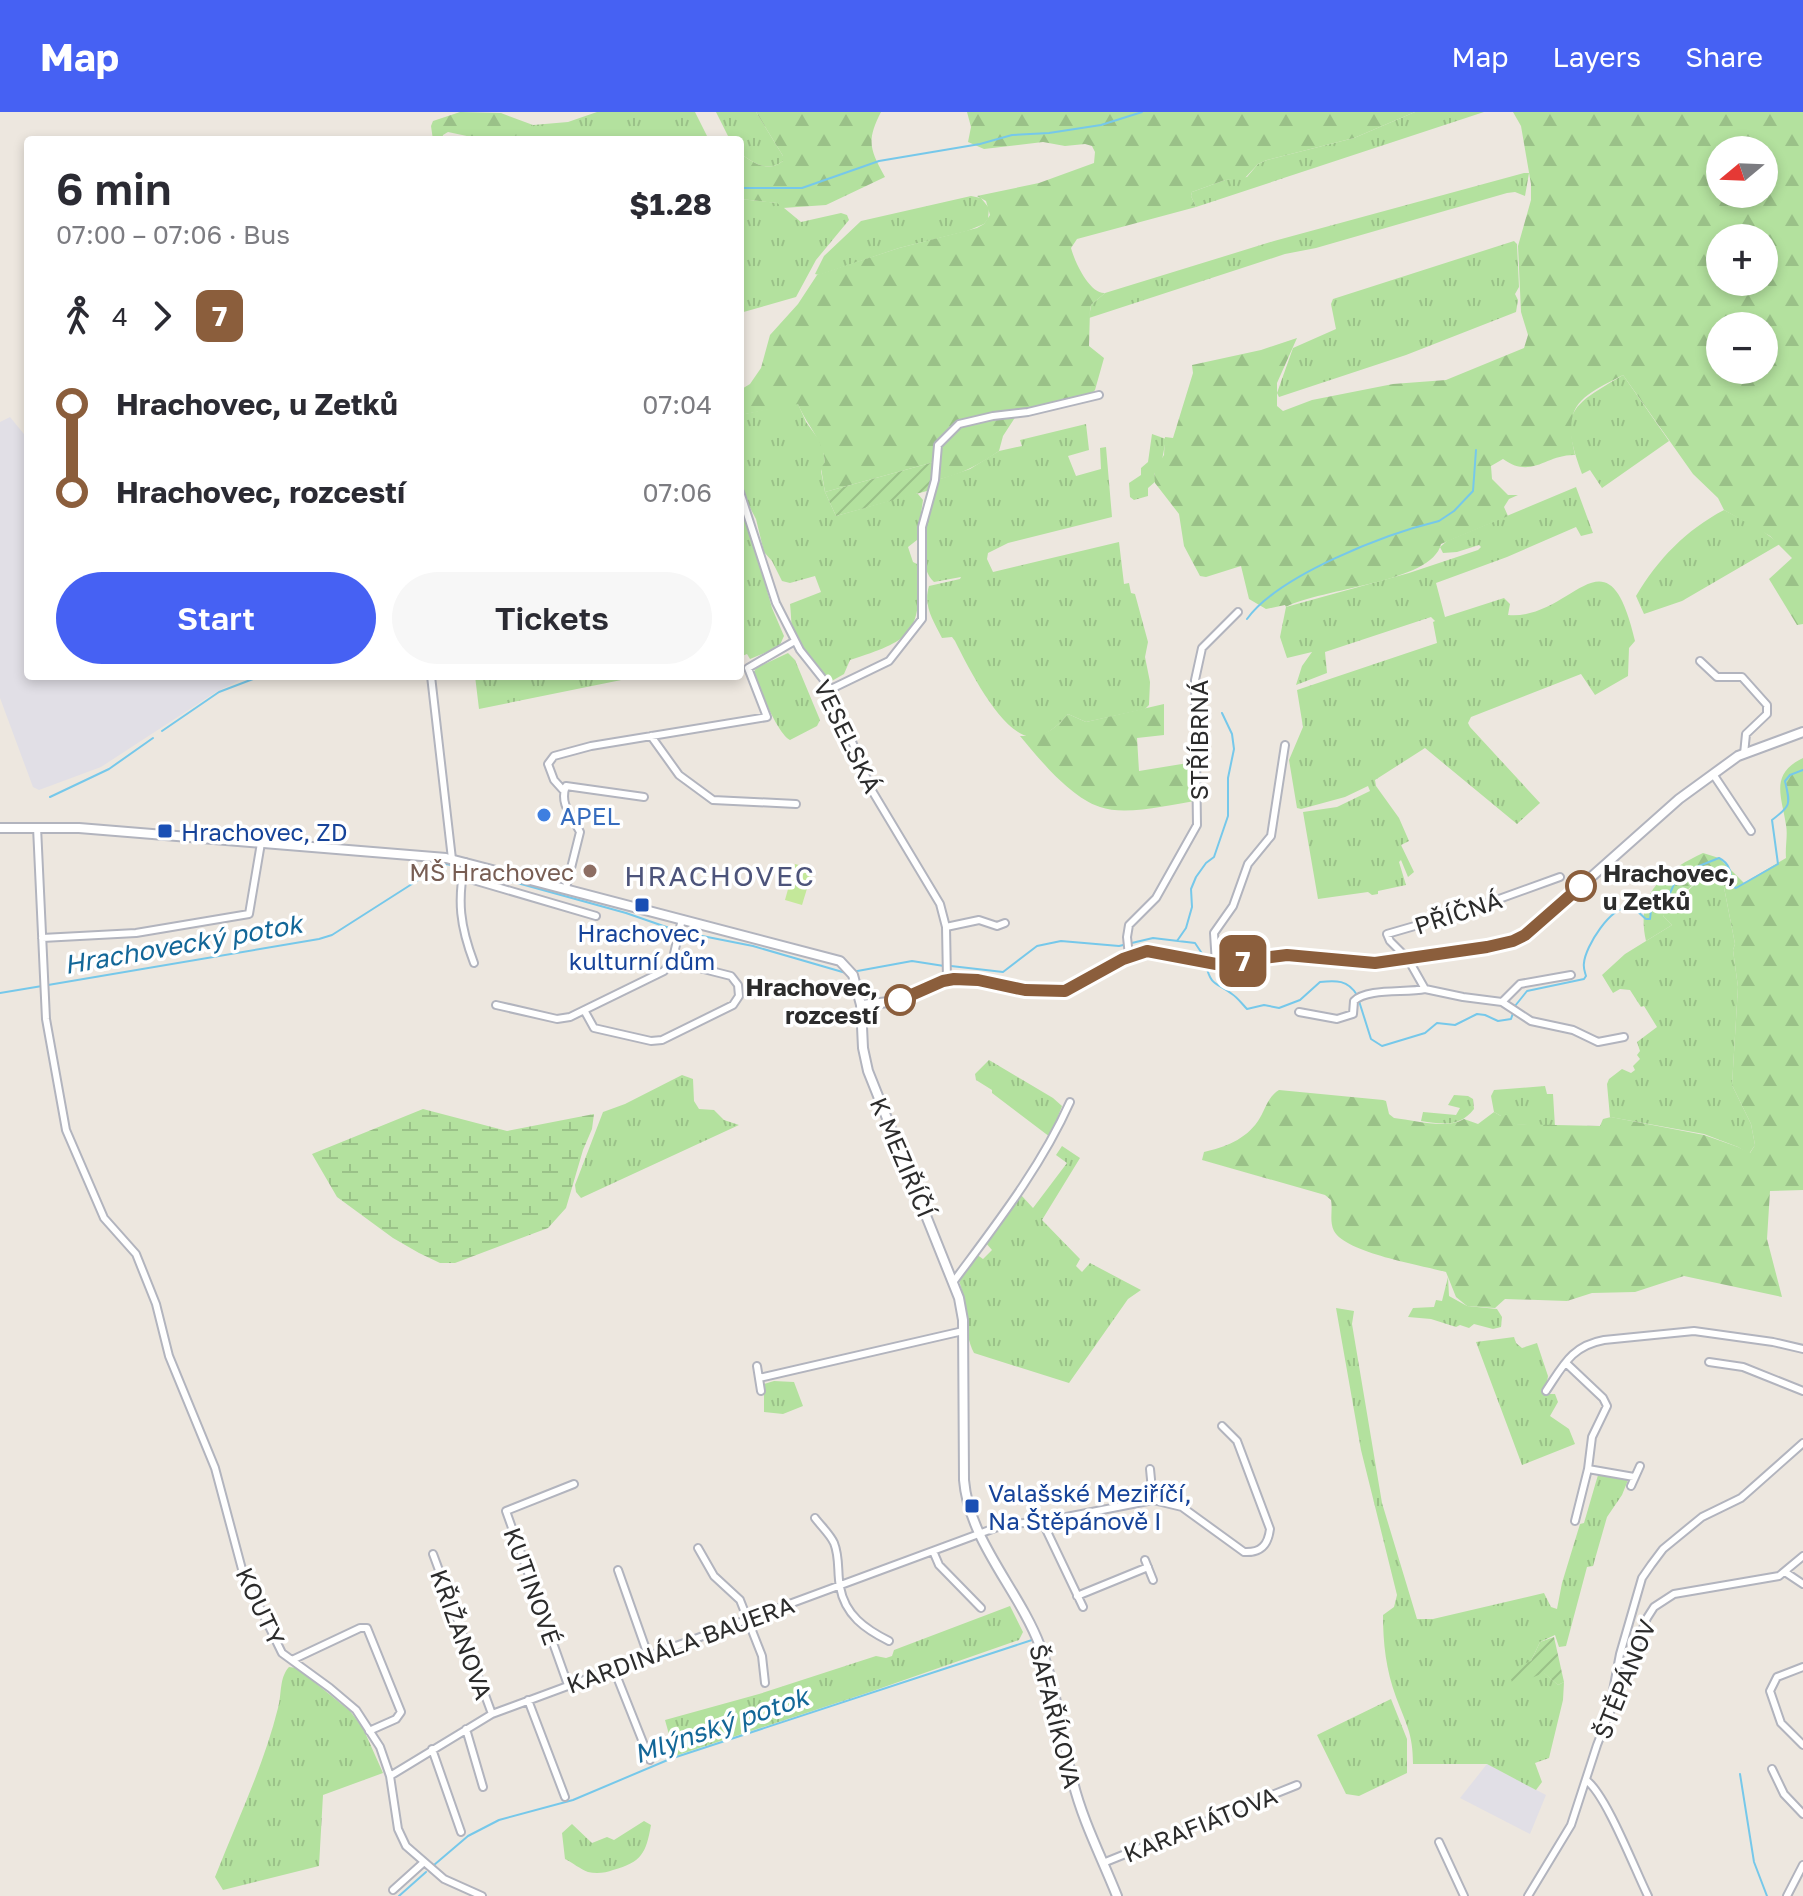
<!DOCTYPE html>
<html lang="en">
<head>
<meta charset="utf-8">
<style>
  :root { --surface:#fff; --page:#f7f7f7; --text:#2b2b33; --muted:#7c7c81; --accent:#4661f3 }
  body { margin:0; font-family:"Golos Text",sans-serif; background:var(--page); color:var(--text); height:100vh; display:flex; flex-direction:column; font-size:30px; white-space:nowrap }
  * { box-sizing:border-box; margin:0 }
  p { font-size:26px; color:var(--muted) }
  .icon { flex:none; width:44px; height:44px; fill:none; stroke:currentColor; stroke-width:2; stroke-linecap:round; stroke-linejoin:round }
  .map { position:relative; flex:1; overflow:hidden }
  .side { position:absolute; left:24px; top:24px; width:720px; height:544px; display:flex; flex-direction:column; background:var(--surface); border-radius:8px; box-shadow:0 4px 12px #0003 }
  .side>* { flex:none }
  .badge { padding:0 16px; border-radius:12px; font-size:28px; line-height:52px }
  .needle { width:52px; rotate:251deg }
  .fabs { position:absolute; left:1706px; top:24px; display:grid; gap:16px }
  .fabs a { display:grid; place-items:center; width:72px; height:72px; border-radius:50%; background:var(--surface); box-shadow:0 4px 12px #0003; font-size:40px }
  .map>.badge { position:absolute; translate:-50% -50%; box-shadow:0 0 0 4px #fff }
  .legs { display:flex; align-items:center; gap:12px; height:88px; padding:0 32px; font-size:26px }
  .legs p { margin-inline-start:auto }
  .headline { display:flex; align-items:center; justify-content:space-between; height:136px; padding:0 32px }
  h1 { font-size:44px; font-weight:600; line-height:60px }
  .primary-button { display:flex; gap:16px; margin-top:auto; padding:16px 32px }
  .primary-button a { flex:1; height:92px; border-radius:48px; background:var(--accent); color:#fff; font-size:32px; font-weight:600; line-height:92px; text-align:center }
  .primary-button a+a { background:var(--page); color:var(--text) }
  ul { padding:0 32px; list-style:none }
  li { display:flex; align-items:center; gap:28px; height:88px; font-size:30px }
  li i { display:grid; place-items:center; width:12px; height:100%; margin:0 10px; background:currentColor }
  li i::after { content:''; width:20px; height:20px; margin:-10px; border:6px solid; border-radius:50%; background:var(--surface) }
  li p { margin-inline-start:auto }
  li:first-child i { background:linear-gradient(#0000 50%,currentColor 0) }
  li:last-child i { background:linear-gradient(currentColor 50%,#0000 0) }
  header { display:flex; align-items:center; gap:48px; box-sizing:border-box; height:112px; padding:0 40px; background:var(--accent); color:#fff }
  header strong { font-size:38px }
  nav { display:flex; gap:44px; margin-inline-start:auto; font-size:28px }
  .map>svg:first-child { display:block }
</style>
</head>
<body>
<header>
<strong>Map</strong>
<nav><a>Map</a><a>Layers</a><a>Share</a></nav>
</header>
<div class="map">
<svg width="1803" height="1784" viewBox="0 0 1803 1784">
  <defs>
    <pattern id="grass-tufts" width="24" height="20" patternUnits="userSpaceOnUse" patternTransform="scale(2)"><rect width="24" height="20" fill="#b3e19e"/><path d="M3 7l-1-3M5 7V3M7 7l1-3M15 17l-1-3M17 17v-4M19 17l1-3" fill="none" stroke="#9ac188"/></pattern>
    <pattern id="forest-firs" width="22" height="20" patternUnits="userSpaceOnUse" patternTransform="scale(2)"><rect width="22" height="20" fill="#b3e19e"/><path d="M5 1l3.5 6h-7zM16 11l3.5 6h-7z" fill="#9ac188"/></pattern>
    <pattern id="wetland-marsh" width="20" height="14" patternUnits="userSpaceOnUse" patternTransform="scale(2)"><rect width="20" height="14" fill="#b3e19e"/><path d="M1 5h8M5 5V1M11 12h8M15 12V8" fill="none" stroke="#9ac188"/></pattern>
    <pattern id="garden-furrows" width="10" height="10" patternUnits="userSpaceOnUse" patternTransform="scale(2)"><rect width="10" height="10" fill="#b3e19e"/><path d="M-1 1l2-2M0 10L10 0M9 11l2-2" fill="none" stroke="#9ac188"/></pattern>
  </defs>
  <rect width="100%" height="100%" fill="#ede7df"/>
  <path fill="#e1dfe6" d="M10,305L28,327V564L246,565L216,580L101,655L39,678L33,675L0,586V310Z
    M1487,1652L1546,1683L1530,1722L1460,1686Z"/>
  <path fill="url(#grass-tufts)" d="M597,0H695L709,28H506L533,13L568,10Z
    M716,0H756L783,44V49C768,61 753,51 740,41V28H730Z
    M1415,0H1484L1196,95L1191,84L1192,80L1225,68L1247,65L1258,52L1267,48L1354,26Z
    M1524,61H1529L1525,84L1515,80L1507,81L1316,136L1285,142L1089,206L1091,193L1105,181L1274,129Z
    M971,84L981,86L989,96L988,107L984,112L967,119L899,136L819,163L815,162L824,144L861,109Z
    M740,87L778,91L801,110L841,101L847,103L849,108L816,148L796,185L740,201Z
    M1514,129L1517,132L1519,175L1515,182L1518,188L1516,200L1406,243L1279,285L1277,281L1293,236L1336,217L1331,192L1333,187Z
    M1623,263L1669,329L1602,376L1590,358L1582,362C1559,299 1569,295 1623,263Z
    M795,291L798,292L806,310L822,332L825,350L821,359L825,380L836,404L913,382H918L923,388L917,428L908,435L913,450L919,453C920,521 915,527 850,548L844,562L830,570C819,564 794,529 792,517C791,509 791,500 790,492L821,480L815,464L790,471L782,469L772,449L764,440L756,407L746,388L740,369V303Z
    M1086,312L1089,338L1068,344L1076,364L1101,357L1100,336L1106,335L1112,405L1008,431L988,441L987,447L993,460L1119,430L1124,472L1129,471L1131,481L1135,482L1148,530L1145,545L1150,570L1149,593L1145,597L1086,610L1068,602C1060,612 1046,625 1032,625C1002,624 967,553 955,529L952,525L942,526C933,508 923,494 929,474L960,467L961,465L934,470C913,452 930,392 937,368L970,357L999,339L1022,334L1020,328Z
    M1152,322L1166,327L1162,348L1154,362L1156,369L1148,376V384L1134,388L1130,385L1129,371L1141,363V356L1148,350Z
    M1576,375L1593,421L1581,424L1576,415L1507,445L1436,471L1445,505L1504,486L1510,492L1508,503C1573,509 1607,409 1635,529L1629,536L1628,564L1595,583L1581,562L1471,605L1468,611L1470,615L1540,691L1517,712L1425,636L1375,668L1376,674L1399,706L1409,729L1401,733L1414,760L1408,765L1401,748L1399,750L1406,773L1378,779V782L1372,783L1368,780L1318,787L1303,700L1337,695L1370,679L1368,674L1345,685L1301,697L1297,696L1289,648L1303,615L1297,578L1437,531L1433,510L1435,509L1431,505L1325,540L1327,561L1296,573L1302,554L1312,540L1287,546L1280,525L1286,495L1409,461L1478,438L1481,435L1479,433L1457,440L1443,441L1440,435L1447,429Z
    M740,393L754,432L772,496L784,524L779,535L750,547L747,542L740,545Z
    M1724,398L1760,417L1780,432L1682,489L1644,502L1636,484C1658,447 1686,418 1724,398Z
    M788,541L795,548L820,608L817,614L790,628C778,622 758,575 754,560L756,556Z
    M475,564H641L479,597Z
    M1710,762L1722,765L1735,832L1733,838L1738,875L1732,973L1751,1012L1755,1033L1749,1042L1738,1035L1704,1022L1610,1005L1607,972L1609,967L1622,957L1631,961L1635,958L1633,954L1640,947L1637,943L1640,939L1637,930L1657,915L1644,894L1641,895L1630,878L1620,877L1613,881L1602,863L1625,842L1672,813L1663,804L1664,802L1695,772Z
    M989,948L1053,986L1062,994L1050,1025L992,981V978L976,968L975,962Z
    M682,963L693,967L694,989L699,997L714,998L724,1008L739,1013L581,1086L576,1080L575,1073L603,1000L625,992Z
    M1545,974L1547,982H1553L1555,1015L1515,1012L1494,1000L1491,984L1494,978Z
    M1454,983L1468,984L1473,987L1474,997C1459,1016 1442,1012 1421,1009L1423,1000L1456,1003L1460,996L1448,993Z
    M1062,1034L1080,1046L1042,1108L1080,1147L1076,1154L1082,1160L1090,1151L1141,1178L1128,1187L1069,1271L974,1241C963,1220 968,1191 958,1166L976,1142L983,1147L992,1138L985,1130L1021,1083L1033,1096L1067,1051L1056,1043Z
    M1448,1165L1449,1184L1467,1194L1497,1197L1502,1205L1501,1215L1493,1217L1474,1212L1469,1216L1460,1213L1456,1215L1431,1207L1408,1205L1413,1196L1434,1195L1436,1188L1442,1189Z
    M1336,1196L1354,1199L1352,1212L1382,1391L1417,1507H1433L1544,1481L1551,1495L1557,1497L1562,1471L1580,1412L1584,1411L1598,1363L1628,1368L1622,1383L1607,1405L1593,1454L1587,1455L1566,1534L1559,1535L1555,1523L1540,1530L1531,1549L1558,1573L1564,1570L1563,1588L1549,1646L1535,1651L1542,1670L1536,1678L1487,1652H1413C1413,1621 1406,1612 1396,1585C1386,1558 1383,1531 1383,1503L1394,1495L1397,1483L1361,1338Z
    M1514,1225L1516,1231L1522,1236L1537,1231L1548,1264L1545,1282H1555L1558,1290L1550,1304L1569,1317L1575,1332L1522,1353L1476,1230Z
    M774,1269L794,1270L803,1294L783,1302L764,1300V1272Z
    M1010,1494L1023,1520L1019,1528L867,1581L675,1644L665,1608L759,1582L876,1544L886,1546L892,1544L894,1538Z
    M289,1555L297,1556L350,1599L363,1616L383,1661L323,1683L319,1754L223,1778L215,1765C237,1709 264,1653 278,1596C282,1582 279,1566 289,1555Z
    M1391,1587L1407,1627V1661L1359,1684L1346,1682L1317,1623Z
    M644,1709L651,1713C646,1741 642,1750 613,1758C606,1761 596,1762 588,1760C580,1757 573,1751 565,1747L562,1721L572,1712L592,1731L607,1725L614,1728Z"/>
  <path fill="url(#forest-firs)" fill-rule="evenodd" d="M460,0L501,1L533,13C507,36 478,26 448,20L443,23L442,28H433L431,14L433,9Z
    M756,0H881C866,29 870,38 885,65L826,93L783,96L777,91L740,87V41C753,51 768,61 783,49V44Z
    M967,0H1415L1354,26L1267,48L1258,52L1244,67L1225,68L1192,80L1191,84L1196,95L1077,127L1071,136C1075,151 1090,182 1105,181L1091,193L1090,198L1089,234L1104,246L1095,278L1090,284L1016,304L1003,324L999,339C979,353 961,362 937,368L934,350L825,380L821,356L825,350C823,328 806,312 798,292L740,303V278L750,272L761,256L770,223L798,192L817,163L899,136L977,116L984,112L990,103L986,89L977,84L1039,71L1094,51L1095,40L1092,34L1085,32L1065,34L1043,30L984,37L968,30L971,15Z
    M1513,0H1803V512L1797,513L1769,467L1792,446L1770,424L1724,398L1718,386L1693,362L1623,263C1580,285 1563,292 1575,343C1546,342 1532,368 1503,347L1491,354L1492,367L1508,383H1518L1509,387L1504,395L1508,404L1441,432C1432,471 1321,476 1286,495L1285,493L1266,497L1249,487L1241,454L1206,465L1200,464L1184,434L1179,402L1155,371L1154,359L1164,343L1165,325L1173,326L1193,261L1192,253L1261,238L1297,226L1277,271V294L1283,299L1312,288L1393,272L1446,268L1524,236L1528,223L1521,200L1518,134L1531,88V72L1521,14ZM1720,38H1764V82H1720ZM1720,126H1764V170H1720ZM1764,214V258H1720V214Z
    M1164,592V623L1137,626L1139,659L1194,650L1195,689C1169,693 1125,704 1100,695C1070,685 1040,648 1020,624C1042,625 1053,620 1068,602L1086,610Z
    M1803,646V1078L1770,1079L1767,1127L1782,1185L1684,1164L1635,1180L1592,1181L1567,1189L1505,1187L1495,1196L1467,1194L1456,1185L1446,1160C1421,1153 1346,1141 1334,1119C1329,1109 1333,1098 1331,1088L1325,1083L1202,1048L1204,1040C1225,1035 1245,1028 1258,1009C1265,999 1267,985 1279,978L1383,988L1386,989L1389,1002L1394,1006C1415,1008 1445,1018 1464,1007L1478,1012L1494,1000L1501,1004L1511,1002L1515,1012L1600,1014L1603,1007L1611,1005L1704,1023L1738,1035L1750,1041L1755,1033L1751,1012L1732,973L1738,875L1733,838L1735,832L1722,765C1703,755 1676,790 1663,804L1672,813L1646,829C1635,781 1663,760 1703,741L1719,746L1744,771L1786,746C1785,735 1788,723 1786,713C1782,685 1769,662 1803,646Z"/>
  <path fill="url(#wetland-marsh)" d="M423,997L507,1019L594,1002L592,1017L583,1038L566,1096L548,1116L455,1151H440L419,1141L393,1126L337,1085L312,1042Z"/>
  <path fill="url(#garden-furrows)" d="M934,350V377L836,404L825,380Z
    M1554,1525L1564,1570L1558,1573L1544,1561L1513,1573L1508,1559L1531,1549L1540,1530Z"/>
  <path fill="#c4e89a" d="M795,752L813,757L802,793L785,788Z"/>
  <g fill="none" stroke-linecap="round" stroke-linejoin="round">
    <path stroke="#76c8ea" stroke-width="2" d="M740,76H802L879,49L980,32L1012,23L1049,21L1101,13L1142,0
      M1247,507C1279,463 1385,422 1439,409L1454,399L1473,379L1476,338
      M162,619L219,580L261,564
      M50,685L109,657L153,626
      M467,757L626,801L675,818
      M682,820L753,834L846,861
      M1177,829L1186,816L1192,795L1191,777L1196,765L1206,751L1214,745L1228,704V666L1234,637L1232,622L1222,601
      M1206,853C1211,875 1217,870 1232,882C1238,886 1242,892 1247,897L1264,893L1279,896L1300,888L1320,870C1336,868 1348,868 1357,883
      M951,854L1003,860L1037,834L1061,829L1119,834L1153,826L1195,831L1205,846
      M852,860L912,849L944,854
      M48,873L319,827L332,823L437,756L446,752L461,755
      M0,881L42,874
      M1359,889L1371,927L1382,934L1425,921L1437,911L1455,913L1477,902L1485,903L1498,909L1511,907L1513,901
      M1515,894L1527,879L1584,867L1586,864C1585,860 1583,856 1584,851C1585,835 1611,793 1630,796C1637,797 1641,803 1646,807H1650L1652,790L1658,785L1669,783L1679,762L1719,746C1731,752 1731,762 1732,774L1736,776L1778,752L1772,708C1792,693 1790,692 1785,669L1790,663L1803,658
      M1740,1662L1754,1750L1767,1784
      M434,1753L468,1724L499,1708L573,1688L670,1647L1032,1528
      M399,1784L426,1760"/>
    <defs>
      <path id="minor" d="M740,380L776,491L800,538L831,577L871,677L940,792L946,815L947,868
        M1700,549L1717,565H1742L1767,593V602L1746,622L1744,642
        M431,564L452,747
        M831,577L889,549L922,507V415L935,368L938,333L959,312L993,304L1028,300L1099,283
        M651,624L679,663L713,688L796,692
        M1713,662L1751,719
        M563,678L554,668L548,652L554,644L591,634L767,605L748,556L795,529
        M37,715L46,907L66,1018L104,1106L136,1142L156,1192L169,1244L215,1356L243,1461L282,1541L330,1576L356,1598L380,1635L390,1664L398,1717L406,1734L444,1767L482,1784
        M465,750C457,789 460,814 474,851
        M463,765L596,804
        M1560,765L1463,800L1387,822L1390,829L1408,847L1425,877L1463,885L1502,890L1531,909L1573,918L1598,930L1624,925
        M566,776L580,720C572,704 559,692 566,674L644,685
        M946,815L979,808L997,814L1005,811
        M42,826L136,821L249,802L261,731
        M1129,844L1127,825L1129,813L1156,786L1197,713L1195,568L1202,536L1238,500
        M1216,852L1214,821L1233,794L1248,752L1271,724L1285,633
        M1502,890L1520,872L1571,863
        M496,893L557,907L570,905L664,859L673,846L682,807
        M584,898L594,916L651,929L662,928L733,893L739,884L738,873L731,864L672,849
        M1299,900L1337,907L1353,902L1354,889C1367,876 1405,881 1425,877
        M954,1169C997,1111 1041,1055 1070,990
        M1709,1250L1743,1255L1803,1279
        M1566,1251L1603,1286L1607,1294L1592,1325L1588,1357L1575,1409
        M757,1254L761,1279
        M759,1266L963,1219
        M1546,1279C1563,1254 1571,1234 1604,1228L1694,1219L1773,1230L1803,1237
        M1150,1357L1153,1388
        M1588,1357L1634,1365
        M1631,1374L1640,1354
        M815,1406C821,1414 830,1422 834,1431C840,1446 837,1460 840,1475C845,1503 865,1517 889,1529
        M1042,1409L1083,1495
        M698,1436L714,1464L740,1488L762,1544L765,1571
        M933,1439L939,1453L981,1496
        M433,1442L492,1602
        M1145,1448L1153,1468
        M618,1458L648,1543
        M1785,1460L1803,1472
        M1077,1484L1148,1455
        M292,1548L360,1516H367L401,1600L396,1607L369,1619
        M613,1555L650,1648
        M1803,1555L1777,1565L1770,1579L1781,1611L1803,1633
        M568,1573L506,1399L574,1372
        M528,1588L565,1685
        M1611,1589L1620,1542L1642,1466L1651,1453L1663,1437L1702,1405L1741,1386L1803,1331
        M466,1617L483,1675
        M432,1637L461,1720
        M1772,1657L1784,1682L1803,1702
        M390,1664L492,1602L1003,1413L1046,1409L1153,1388L1182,1395L1244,1440C1261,1441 1268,1433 1270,1417L1237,1329L1222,1314
        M1586,1668C1606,1682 1635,1758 1648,1784
        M1439,1730L1464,1784
        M1103,1751L1297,1673
        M393,1778L423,1751
        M1528,1784L1571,1713L1597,1633L1647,1506L1654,1495L1674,1482L1779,1464L1803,1444
        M1787,1784L1803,1753"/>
      <path id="tertiary" d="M0,716H79L446,746L840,849L853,863L861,893L898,889L943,869L954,867L978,868L1025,878L1065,879L1123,847L1147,839L1216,852L1287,843L1375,851L1487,835L1513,829L1535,815L1679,687L1738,644L1803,620
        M861,893L863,936L868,959L959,1186L963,1208L964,1368C969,1429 1019,1478 1040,1534C1057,1577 1061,1625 1073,1670C1083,1710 1102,1746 1117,1784"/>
    </defs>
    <use href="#minor" stroke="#b2b4be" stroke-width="10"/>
    <use href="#tertiary" stroke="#b2b4be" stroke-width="12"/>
    <use href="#minor" stroke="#fff" stroke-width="6"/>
    <use href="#tertiary" stroke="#fff" stroke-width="8"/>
  </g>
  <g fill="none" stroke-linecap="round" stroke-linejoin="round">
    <defs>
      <path id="line-1" d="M900,888L943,869L954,867L978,868L1025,878L1065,879L1123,847L1147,839L1216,852L1287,843L1375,851L1487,835L1513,829L1525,823L1581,774"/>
    </defs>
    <use href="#line-1" stroke="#fff" stroke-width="18"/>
    <use href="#line-1" stroke="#8b5e3c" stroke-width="12"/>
  </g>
  <circle fill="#3f7fe0" stroke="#fff" stroke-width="3" cx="544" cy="703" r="8"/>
  <g fill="#1a4fb4" stroke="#fff" stroke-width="3">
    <rect x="157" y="711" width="16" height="16" rx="4"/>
    <rect x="634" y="785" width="16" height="16" rx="4"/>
    <rect x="964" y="1386" width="16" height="16" rx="4"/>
  </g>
  <circle fill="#8d6e63" stroke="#fff" stroke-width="3" cx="590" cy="759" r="8"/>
  <g fill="#fff" stroke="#8b5e3c" stroke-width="4">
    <circle cx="1581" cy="774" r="14"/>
    <circle cx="900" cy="888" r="14"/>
  </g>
  <g text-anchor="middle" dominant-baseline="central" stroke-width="7" stroke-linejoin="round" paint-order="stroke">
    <g font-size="24" fill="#2c2c2c" stroke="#fff">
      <text transform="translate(848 624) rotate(64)">VESELSKÁ</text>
      <text transform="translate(1198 628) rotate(-90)">STŘÍBRNÁ</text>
      <text transform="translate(1458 800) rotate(-18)">PŘÍČNÁ</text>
      <text transform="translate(903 1045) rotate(67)">K MEZIŘÍČÍ</text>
      <text transform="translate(533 1474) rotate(70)">KUTINOVÉ</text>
      <text transform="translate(261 1494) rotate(65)">KOUTY</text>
      <text transform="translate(462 1522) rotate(70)">KŘIŽANOVA</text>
      <text transform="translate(680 1532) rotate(-20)">KARDINÁLA BAUERA</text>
      <text transform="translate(1624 1567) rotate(-68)">ŠTĚPÁNOV</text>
      <text transform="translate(1056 1604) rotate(76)">ŠAFAŘÍKOVA</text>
      <text transform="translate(1200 1712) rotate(-22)">KARAFIÁTOVA</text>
    </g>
    <g font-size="24" fill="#366cbe" stroke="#fff" text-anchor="start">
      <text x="560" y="703">APEL</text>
    </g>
    <g font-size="24" fill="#164399" stroke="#fff" text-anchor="start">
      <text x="181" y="719">Hrachovec, ZD</text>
      <text x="642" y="820" text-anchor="middle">Hrachovec,<tspan x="642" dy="28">kulturní dům</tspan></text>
      <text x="988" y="1380">Valašské Meziříčí,<tspan x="988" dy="28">Na Štěpánově I</tspan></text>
    </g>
    <g font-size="24" fill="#785e54" stroke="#fff" text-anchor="end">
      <text x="574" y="759">MŠ Hrachovec</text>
    </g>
    <g font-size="24" font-weight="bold" fill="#2c2c2c" stroke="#fff" text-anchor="start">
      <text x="1603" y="760">Hrachovec,<tspan x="1603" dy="28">u Zetků</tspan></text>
      <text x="878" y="874" text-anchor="end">Hrachovec,<tspan x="878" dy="28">rozcestí</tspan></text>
    </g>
    <g font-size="26" font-style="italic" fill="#136798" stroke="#fff">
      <text transform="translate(183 832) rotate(-10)">Hrachovecký potok</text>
      <text transform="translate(721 1613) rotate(-19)">Mlýnský potok</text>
    </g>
    <g font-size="28" letter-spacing="2" fill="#4d547b" stroke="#fff">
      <text x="720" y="763">HRACHOVEC</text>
    </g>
  </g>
</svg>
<div class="fabs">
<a><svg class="needle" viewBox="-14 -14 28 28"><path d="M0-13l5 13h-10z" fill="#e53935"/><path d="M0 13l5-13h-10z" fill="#7c7c81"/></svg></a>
<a>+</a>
<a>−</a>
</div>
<b class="badge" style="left:1243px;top:849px;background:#8b5e3c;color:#fff">7</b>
<section class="side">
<div class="headline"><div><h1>6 min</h1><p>07:00 – 07:06 · Bus</p></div><b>$1.28</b></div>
<div class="legs"><svg class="icon" aria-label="walk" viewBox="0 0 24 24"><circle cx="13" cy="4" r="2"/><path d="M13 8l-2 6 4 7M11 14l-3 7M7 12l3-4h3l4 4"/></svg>4<svg class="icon" aria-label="forward" viewBox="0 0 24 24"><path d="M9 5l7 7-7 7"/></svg><b class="badge" style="background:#8b5e3c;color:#fff">7</b></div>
<ul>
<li><i style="color:#8b5e3c"></i><b>Hrachovec, u Zetků</b><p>07:04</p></li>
<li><i style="color:#8b5e3c"></i><b>Hrachovec, rozcestí</b><p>07:06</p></li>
</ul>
<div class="primary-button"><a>Start</a><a>Tickets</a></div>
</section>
</div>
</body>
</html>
